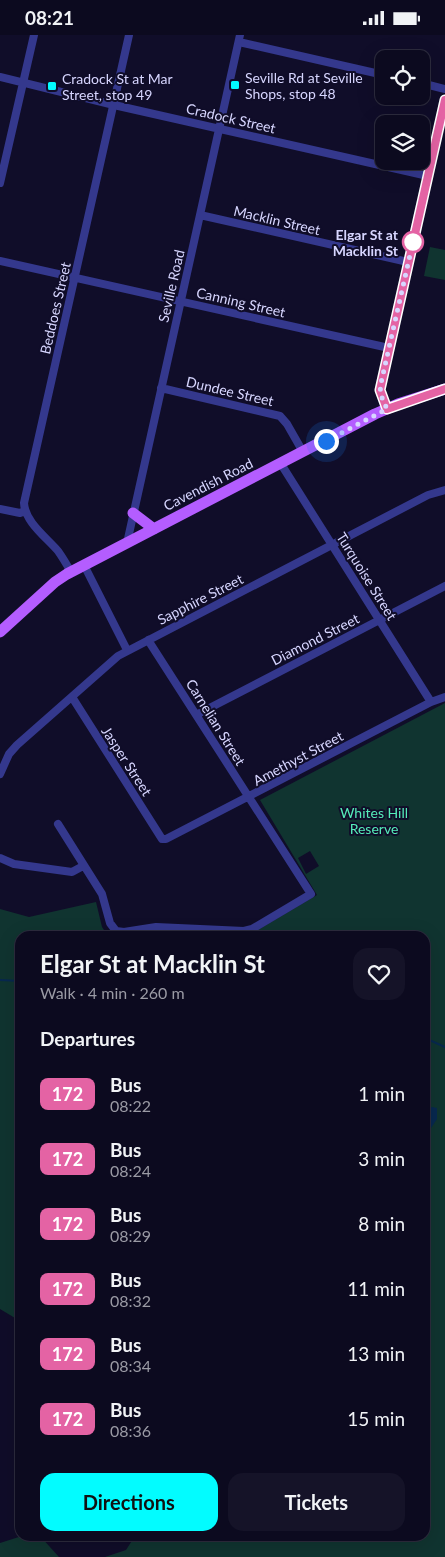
<!DOCTYPE html>
<html lang="en">
<head>
<meta charset="utf-8">
<style>
  :root { --surface:#0c0a1f; --page:#151328; --text:#f1f3f6; --muted:#9a9aa4; --line:#2c2b3d; --accent:#02fcff }
  body { margin:0; font-family:Lato,sans-serif; background:var(--page); color:var(--text); height:100vh; display:flex; flex-direction:column; font-size:19px; white-space:nowrap }
  * { box-sizing:border-box; margin:0 }
  p { font-size:16px; color:var(--muted) }
  .icon { flex:none; width:28px; height:28px; fill:none; stroke:currentColor; stroke-width:2; stroke-linecap:round; stroke-linejoin:round }
  .map { position:relative; flex:1; overflow:hidden }
  .side { position:absolute; left:15px; top:896px; width:415px; height:610px; display:flex; flex-direction:column; background:var(--surface); border-radius:15px; box-shadow:0 5px 20px #0002,0 0 0 1px var(--line) }
  .side>* { flex:none }
  .badge { padding:0 10px; border-radius:8px; font-size:18px; line-height:32px }
  .tools { position:absolute; left:375px; top:15px; display:grid; gap:10px }
  .tools a { display:grid; place-items:center; width:55px; height:55px; border-radius:10px; background:var(--surface); box-shadow:0 5px 20px #0002,0 0 0 1px var(--line); font-size:25px }
  .you { position:absolute; width:25px; height:25px; margin:-12px; border:4px solid #fff; border-radius:50%; background:#1a73e8; box-shadow:0 0 0 8px #1a73e833 }
  .map>.badge { position:absolute; translate:-50% -50%; box-shadow:0 0 0 2px #fff }
  h2 { padding:0 25px; font-size:19px; line-height:45px }
  .round { display:grid; place-items:center; flex:none; width:52px; height:52px; border-radius:15px; background:var(--page) }
  .head { display:flex; align-items:center; justify-content:space-between; height:85px; padding:0 25px }
  h1 { font-size:24px; font-weight:700; line-height:38px }
  .primary-button { display:flex; gap:10px; margin-top:auto; padding:10px 25px }
  .primary-button a { flex:1; height:58px; border-radius:15px; background:var(--accent); color:#111; font-size:20px; font-weight:700; line-height:58px; text-align:center }
  .primary-button a+a { background:var(--page); color:var(--text) }
  ul { padding:0; list-style:none }
  li { display:flex; align-items:center; gap:15px; height:65px; padding:0 25px }
  li div { flex:1 }
  li b { display:block; font-size:19px }
  li em { font-style:normal }
  li .badge { min-width:55px; font-weight:700; text-align:center }
  .status { display:flex; justify-content:space-between; align-items:center; height:35px; padding:0 25px; background:var(--surface); direction:ltr }
  .status svg { height:14px; fill:currentColor }
  .map>svg:first-child { display:block }
</style>
</head>
<body>
<div class="status"><b>08:21</b><svg viewBox="0 0 49 12"><path d="M0 12V9h3v3zM5 12V6h3v6zM10 12V3h3v9zM15 12V0h3v12zM26 1h20v11H26zM47 4h2v5h-2z"/></svg></div>
<div class="map">
<svg width="445" height="1522" viewBox="0 0 445 1522">
  <rect width="100%" height="100%" fill="#100d29"/>
  <path fill="#103430" fill-rule="evenodd" d="M430,212L445,215V245L424,241Z
    M445,668V1522H105L126,1515L135,1501H425V901H140L147,899H251L317,860L260,765ZM310,816L319,831L306,839L298,823Z
    M96,867L102,892L108,901H20V1286L0,1274V874L29,882Z
    M22,1501H40L59,1522H0V1508Z"/>
  <path fill="#07284f" d="M432,1072L437,1073V1084L425,1102V1074Z"/>
  <g fill="none" stroke-linecap="round" stroke-linejoin="round">
    <path stroke="#07284f" stroke-width="2" d="M343,901L354,896H374L380,901
      M0,945L20,946
      M425,1003L445,1012
      M425,1060L430,1068V1072"/>
    <path stroke="#34388d" stroke-width="8" d="M239,7L384,40
      M0,42L114,70L428,141
      M421,48L445,54
      M0,148L34,0
      M200,180L408,227
      M0,226L389,313
      M161,353L280,381L287,389L303,417
      M387,374L380,357L381,348L445,64
      M281,429L431,667
      M0,474L20,478L25,476
      M127,508L240,0
      M84,530L127,615
      M71,537C67,530 63,523 58,516C46,502 25,487 24,468L129,0
      M72,662L162,804H166L431,667L445,662
      M196,680L445,551
      M0,739L9,719L17,710L118,621L428,460L445,455
      M58,789L102,859L110,888L116,896L124,897L156,892L244,896L252,894L311,859L148,605
      M0,823L14,829L72,837L83,831"/>
    <path stroke="#b45dff" stroke-width="11" d="M133,478L154,494
      M0,597L55,547L67,539L375,379L398,369L445,354"/>
  </g>
  <g fill="none" stroke-linecap="round" stroke-linejoin="round">
    <defs>
      <path id="line" d="M445,65L380,355L387,374L445,354"/>
    </defs>
    <use href="#line" stroke="#fff" stroke-width="11"/>
    <use href="#line" stroke="#e463a4" stroke-width="8"/>
    <path stroke="#d7d6ff" stroke-width="5" stroke-dasharray="0 9" d="M326,406L387,374L380,358L381,348L413,207"/>
  </g>
  <g fill="#02fcff" stroke="#100d29" stroke-width="2">
    <rect x="230" y="45" width="10" height="10" rx="2.5"/>
    <rect x="47" y="46" width="10" height="10" rx="2.5"/>
  </g>
  <circle fill="#fff" stroke="#e463a4" stroke-width="2.5" cx="413" cy="207" r="10"/>
  <g text-anchor="middle" dominant-baseline="central" stroke-width="4" stroke-linejoin="round" paint-order="stroke">
    <g font-size="14" fill="#d7d6ff" stroke="#100d29" text-anchor="start">
      <text x="245" y="42">Seville Rd at Seville<tspan x="245" dy="16">Shops, stop 48</tspan></text>
      <text x="62" y="43">Cradock St at Mar<tspan x="62" dy="16">Street, stop 49</tspan></text>
    </g>
    <g font-size="14" fill="#d7d6ff" stroke="#100d29">
      <text transform="translate(231 83) rotate(13)">Cradock Street</text>
      <text transform="translate(277 185) rotate(13)">Macklin Street</text>
      <text transform="translate(171 251) rotate(-77)">Seville Road</text>
      <text transform="translate(241 267) rotate(13)">Canning Street</text>
      <text transform="translate(55 273) rotate(-77)">Beddoes Street</text>
      <text transform="translate(230 356) rotate(13)">Dundee Street</text>
      <text transform="translate(208 449) rotate(-27)">Cavendish Road</text>
      <text transform="translate(367 541) rotate(58)">Turquoise Street</text>
      <text transform="translate(200 564) rotate(-27)">Sapphire Street</text>
      <text transform="translate(315 604) rotate(-27)">Diamond Street</text>
      <text transform="translate(216 687) rotate(58)">Carnelian Street</text>
      <text transform="translate(298 723) rotate(-28)">Amethyst Street</text>
      <text transform="translate(127 726) rotate(57)">Jasper Street</text>
    </g>
    <g font-size="14" font-weight="bold" fill="#d7d6ff" stroke="#100d29" text-anchor="end">
      <text x="398" y="199">Elgar St at<tspan x="398" dy="16">Macklin St</tspan></text>
    </g>
    <g font-size="14" fill="#55ecb9" stroke="#100d29">
      <text x="374" y="777">Whites Hill<tspan x="374" dy="16">Reserve</tspan></text>
    </g>
  </g>
</svg>
<div class="tools">
<a><svg class="icon" aria-label="locate" viewBox="0 0 24 24"><circle cx="12" cy="12" r="6"/><path d="M12 2v4M12 18v4M2 12h4M18 12h4"/></svg></a>
<a><svg class="icon" aria-label="layers" viewBox="0 0 24 24"><path d="M12 4l9 5-9 5-9-5zM3 14l9 5 9-5"/></svg></a>
</div>
<div class="you" style="left:326px;top:406px"></div>
<section class="side">
<div class="head"><div><h1>Elgar St at Macklin St</h1><p>Walk · 4 min · 260 m</p></div><a class="round"><svg class="icon" aria-label="heart" viewBox="0 0 24 24"><path d="M12 20l-8-8c-3-5 5-10 8-4 3-6 11-1 8 4z"/></svg></a></div>
<h2>Departures</h2>
<ul>
<li><span class="badge" style="background:#e463a4;color:#fff">172</span><div><b>Bus</b><p>08:22</p></div><em>1 min</em></li>
<li><span class="badge" style="background:#e463a4;color:#fff">172</span><div><b>Bus</b><p>08:24</p></div><em>3 min</em></li>
<li><span class="badge" style="background:#e463a4;color:#fff">172</span><div><b>Bus</b><p>08:29</p></div><em>8 min</em></li>
<li><span class="badge" style="background:#e463a4;color:#fff">172</span><div><b>Bus</b><p>08:32</p></div><em>11 min</em></li>
<li><span class="badge" style="background:#e463a4;color:#fff">172</span><div><b>Bus</b><p>08:34</p></div><em>13 min</em></li>
<li><span class="badge" style="background:#e463a4;color:#fff">172</span><div><b>Bus</b><p>08:36</p></div><em>15 min</em></li>
</ul>
<div class="primary-button"><a>Directions</a><a>Tickets</a></div>
</section>
</div>
</body>
</html>
